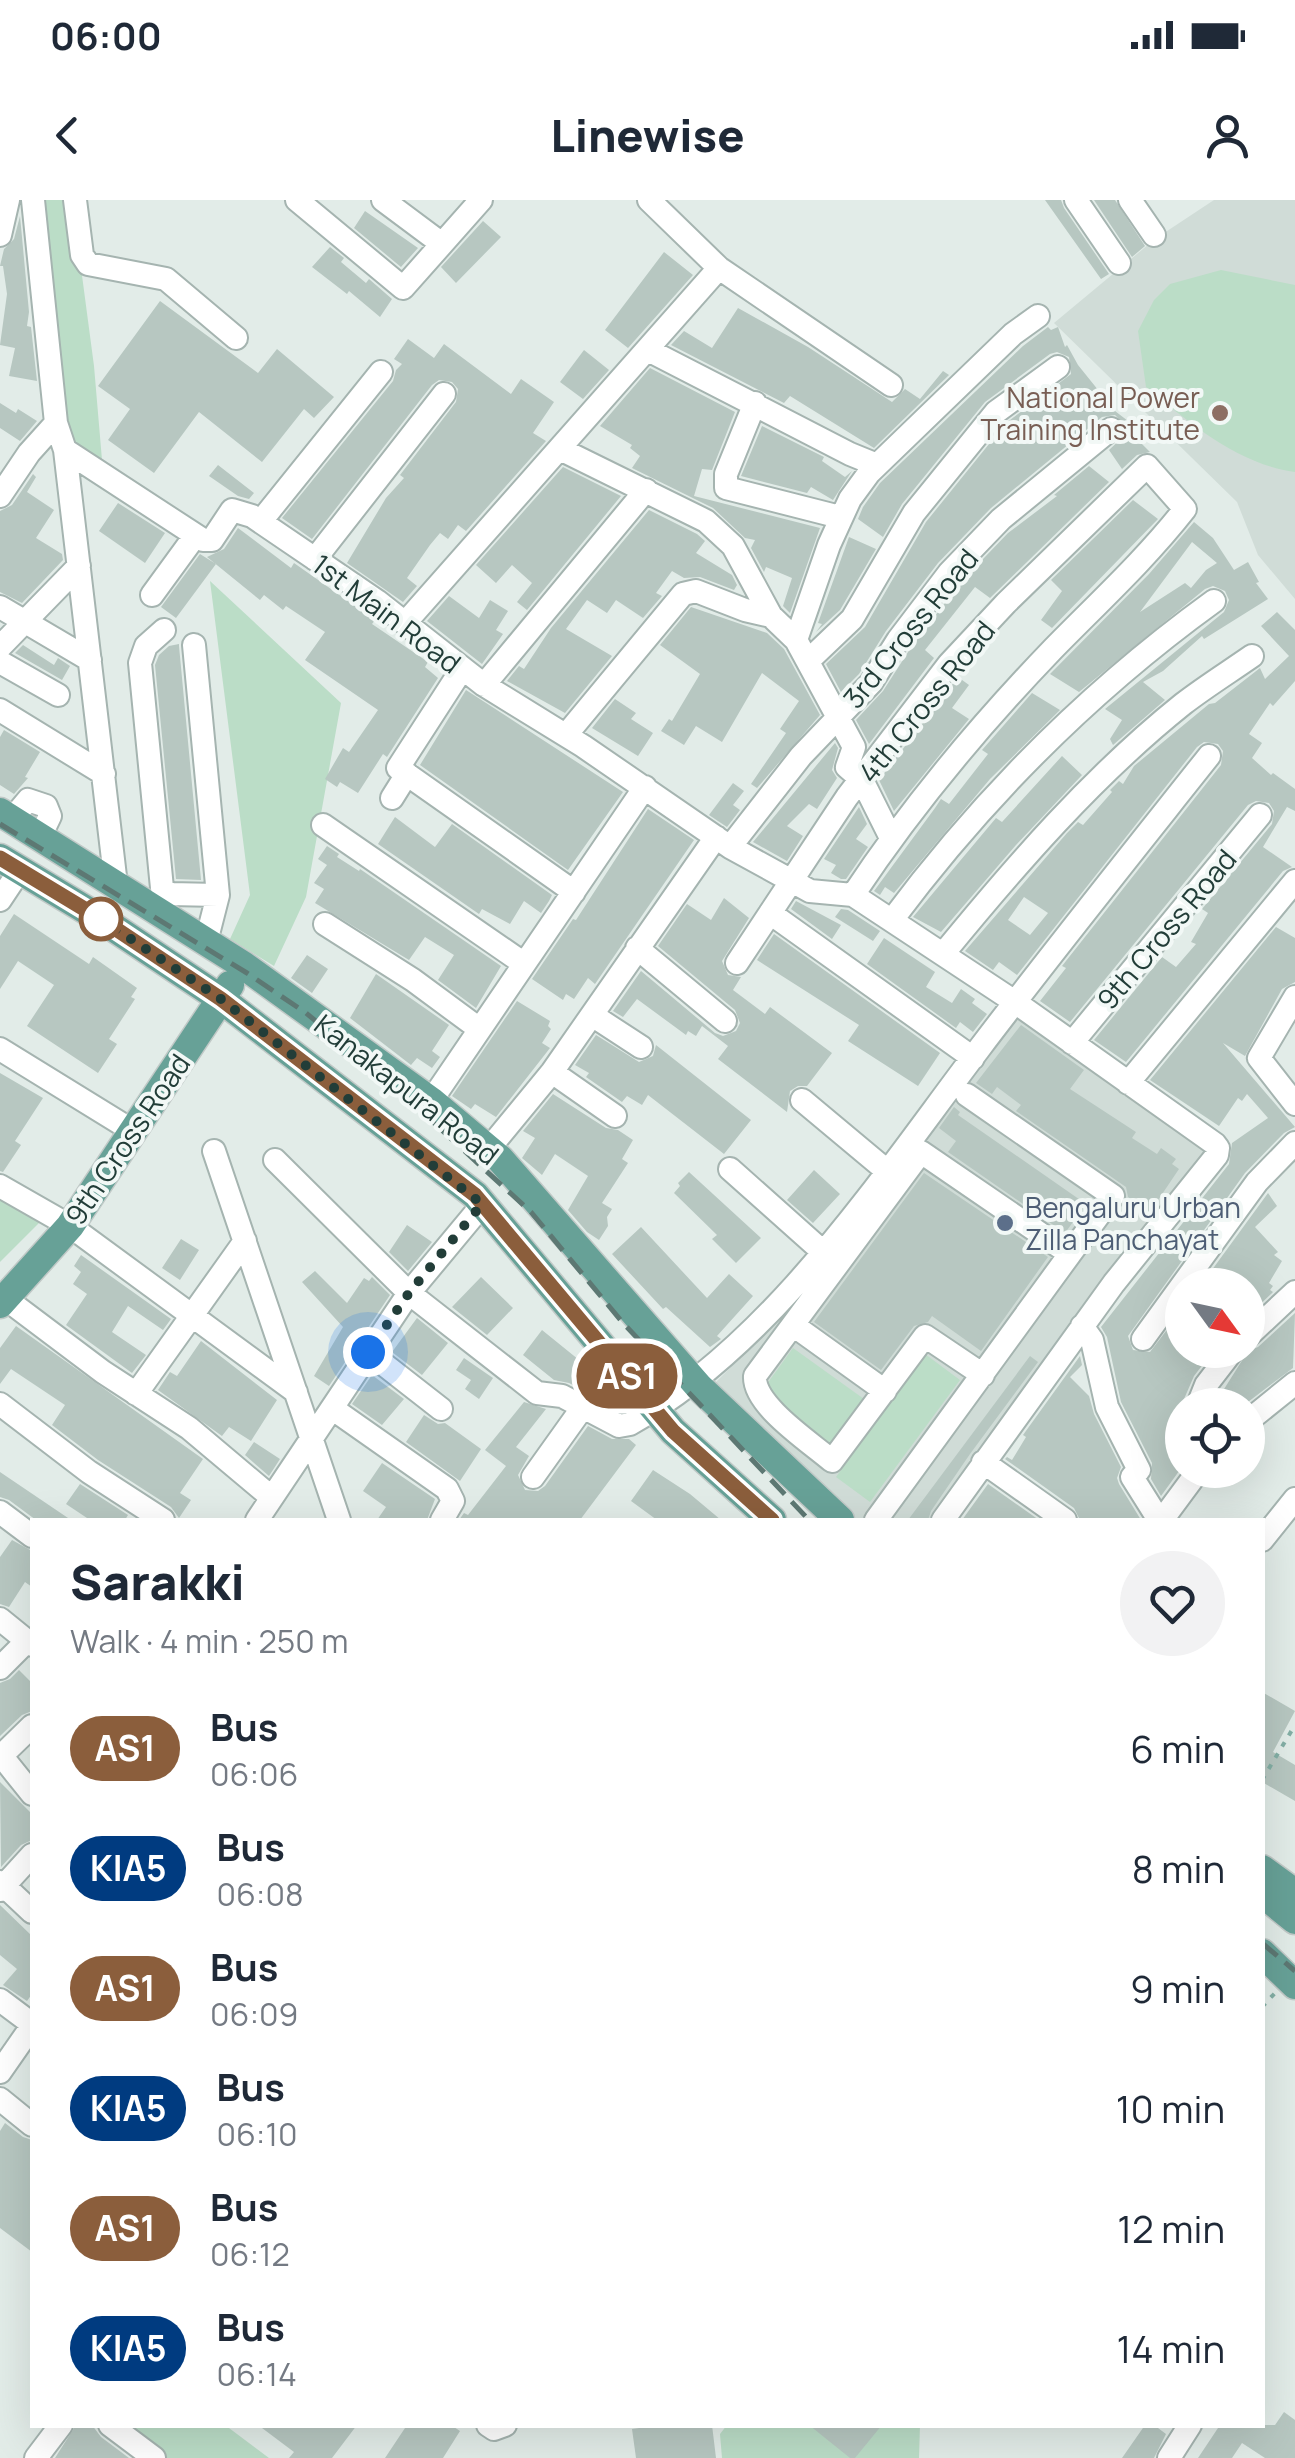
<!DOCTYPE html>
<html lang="en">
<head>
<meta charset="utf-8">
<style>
  :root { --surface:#fff; --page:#f2f2f3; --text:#1f2937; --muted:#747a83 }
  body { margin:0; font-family:Manrope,sans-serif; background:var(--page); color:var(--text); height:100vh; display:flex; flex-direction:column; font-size:38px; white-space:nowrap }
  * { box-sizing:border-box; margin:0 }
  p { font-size:32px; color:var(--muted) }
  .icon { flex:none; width:55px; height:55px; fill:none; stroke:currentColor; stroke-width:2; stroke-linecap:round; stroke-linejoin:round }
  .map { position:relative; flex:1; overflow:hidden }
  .details { position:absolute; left:30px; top:1318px; width:1235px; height:910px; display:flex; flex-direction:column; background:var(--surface); border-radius:0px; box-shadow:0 10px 40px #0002 }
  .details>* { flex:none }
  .badge { padding:0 20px; border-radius:32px; font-size:35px; line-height:65px }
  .needle { width:65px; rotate:123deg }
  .controls { position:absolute; left:1165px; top:1068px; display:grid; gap:20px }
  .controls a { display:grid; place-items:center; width:100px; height:100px; border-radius:50%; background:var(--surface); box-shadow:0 10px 40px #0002; font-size:50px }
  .you { position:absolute; width:50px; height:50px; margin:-25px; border:8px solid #fff; border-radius:50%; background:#1a73e8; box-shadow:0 0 0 15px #1a73e833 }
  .map>.badge { position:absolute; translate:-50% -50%; box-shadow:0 0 0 5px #fff }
  .round { display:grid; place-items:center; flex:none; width:105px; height:105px; border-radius:52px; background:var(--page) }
  .head { display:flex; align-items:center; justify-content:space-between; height:170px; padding:0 40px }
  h1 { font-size:48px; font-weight:800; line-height:75px }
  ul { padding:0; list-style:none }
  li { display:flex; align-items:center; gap:30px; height:120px; padding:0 40px }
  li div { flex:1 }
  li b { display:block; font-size:38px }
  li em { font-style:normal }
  li .badge { min-width:110px; font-weight:700; text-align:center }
  .status { display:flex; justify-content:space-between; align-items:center; height:70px; padding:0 50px; background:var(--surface); direction:ltr }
  .status svg { height:28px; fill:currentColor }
  header { display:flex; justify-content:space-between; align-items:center; height:130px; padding:0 40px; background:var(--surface); font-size:45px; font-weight:800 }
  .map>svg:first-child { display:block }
</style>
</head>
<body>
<div class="status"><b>06:00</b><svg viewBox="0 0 49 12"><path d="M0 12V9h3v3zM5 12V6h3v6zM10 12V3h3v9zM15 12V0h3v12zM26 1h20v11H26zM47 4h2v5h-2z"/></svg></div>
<header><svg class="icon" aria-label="back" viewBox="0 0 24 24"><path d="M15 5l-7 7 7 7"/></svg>Linewise<svg class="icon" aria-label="person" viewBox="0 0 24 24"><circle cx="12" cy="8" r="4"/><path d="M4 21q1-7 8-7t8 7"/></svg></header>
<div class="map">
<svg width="1295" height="2258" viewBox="0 0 1295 2258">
  <rect width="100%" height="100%" fill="#e2ece8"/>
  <path fill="#d0dcd7" d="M1214,0H1295V399L1258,355L1237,302L1054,123L1155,39Z
    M1019,808L1210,945L936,1320H851L711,1187L798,1100Z"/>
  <path fill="#bbddc7" d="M38,0H72L94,166L102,260L70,239Z
    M1221,70L1295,85V272C1237,264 1190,223 1146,187L1138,131L1154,100L1170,84Z
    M210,381L341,503L306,697L274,766L230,739L250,695Z
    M0,993L43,1019L0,1062Z
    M793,1148L864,1199L831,1249L764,1188Z
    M925,1154L960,1180L870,1302L836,1277Z
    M116,2225H225L269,2258H160Z
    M727,2225H920L919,2258H722L720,2234Z"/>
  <path fill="#b7c7c1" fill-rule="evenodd" d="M1045,0H1061L1064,8L1109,74L1101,79Z
    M1094,0H1115L1145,46L1132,57Z
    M365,11L418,48L401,67L354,28Z
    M20,16L29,112L27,126L31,127L37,181L9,176L15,148L0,145L7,94L3,66H0L4,49L14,39Z
    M483,21L501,37L456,83L441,67Z
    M330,47L344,58L341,62L366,83L369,79L392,99L380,117L349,91L347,94L312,67Z
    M664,52L693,75L628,148L605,130Z
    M160,101L258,173L277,149L334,197L314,218L304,209L262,262L199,212L154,273L108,240L130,209L98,186Z
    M738,108L808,147L892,202L905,189L920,199L943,171L949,175L874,248L790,196L784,203L671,145L684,131L712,148Z
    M1048,127L1051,130L1058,127L1065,147L1067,145L1078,165L1115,211L1128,221L1127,223L1140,242L1150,252L1137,255L1122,269L1109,250L1125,235L1126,226L1115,215L1102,217L991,308L938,363L886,431L859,474L841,492L826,464L865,427L926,322L1006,223L1071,174L1069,157L1057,152L1050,154L985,202L902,304L883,337L858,319L863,307L880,283L1023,146Z
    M408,139L434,158L444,144L511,194L521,179L554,202L533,233L546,241L466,331L458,325L448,339L440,333L430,345L407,378L417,386L403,402L347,363L386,298L404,278L400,275L456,202L458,189L452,182L439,180L432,185L312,339L282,318L393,181L396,170L402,164L394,159Z
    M584,150L609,170L583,199L560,182Z
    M650,168L735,212L712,270L702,269L694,296L820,328L790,413L783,406L792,378L766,367L764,372L751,348L755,340L745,338L713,308L632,268L640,256L630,248L632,245L600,226Z
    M0,203L16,213L18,209L37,221L20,241L0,228Z
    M762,226L824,257L822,261L845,277L852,271L833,300L811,287L807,293L741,276Z
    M218,265L254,293L249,299L238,296L209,276Z
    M1089,266L1109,282L990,398L975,387L925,450L934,458L869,544L856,520L883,491L910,449L960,383L1008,333L1057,296L1054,295Z
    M563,267L621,296L527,410L517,402L532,383L512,365L496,383L476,365Z
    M33,274L36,277L27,292L54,310L36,338L62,354L63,360L22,403L0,392V311L12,305Z
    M1133,300L1158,319L1052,428L1041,420L1062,391L1051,380Z
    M118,303L165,333L145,363L99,331Z
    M649,310L697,334L705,341L696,353L732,375L737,385L734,390L700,377L684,378L672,371L656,393L662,396L643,418L616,400L607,413L587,400L566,429L612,456L565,513L507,481L519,466L524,469L551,428Z
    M1194,322L1213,338L1234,370L1248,362L1259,382L1256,383L1268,399L1204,439L1202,436L1163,471L1143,482L1165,500L1113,545L1110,539L1122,520L1105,509L1224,412L1229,400L1225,391L1213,386L1205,389L1079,492L1050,474L1149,374ZM1192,342L1217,363L1206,370L1191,388L1185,383L1140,412Z
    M238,328L291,368L294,363L375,420L372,424L428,462L425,467L438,478L387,557L383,554L358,593L340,582L337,587L325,579L343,548L349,552L378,510L305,460L325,432L286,406L283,410L264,395L260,400L207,357L224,349Z
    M849,337L876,349L840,410L816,432L822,424L818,423Z
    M200,354L216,364L176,418L161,407Z
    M449,396L479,418L490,400L508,411L496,430L503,434L482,464L427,421Z
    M691,407L767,433L784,449L820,515L757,588L751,584L786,533L780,529L799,501L762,473L722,542L696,526L684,545L661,531L669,519L672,521L700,474L660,445Z
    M1277,412L1295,430V481L1273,506L1270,503L1249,534L1262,543L1252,558L1271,575L1273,573L1295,589V611L1287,607L1263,647L1292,667L1283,671L1126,862L1094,840L1162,757L1176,767L1196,744L1191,742L1208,713L1202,709L1272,624L1274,611L1269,603L1256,601L1248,605L1070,822L1040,801L1066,768L1062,766L1221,565L1223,551L1218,544L1204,542L1197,547L1017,775L999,762L993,770L965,751L1067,633L1078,622L1083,625L1112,592L1110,590L1119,581L1123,584L1134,566L1209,504L1215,503L1260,468L1265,479L1289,456L1261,426ZM1024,697L1048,713L1030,735L1008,720Z
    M179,444V446L201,680L176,679L155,465L159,455L169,446Z
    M23,445L54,465L58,458L70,466L62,480L15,453Z
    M958,477L969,485L952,508L969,519L894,611L879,580Z
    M466,490L623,592L568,670L420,565Z
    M1032,493L1060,510L990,579L894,693L885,687L880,695L874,691L935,608L941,599L949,604L988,554L982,550Z
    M615,499L636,513L631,519L653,533L638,556L592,528Z
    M4,530L40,552L25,577L28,578L14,594L0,585V537Z
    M835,543L838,548L832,570L837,578L817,609L809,604L787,626L803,636L787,661L753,642Z
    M1062,556L1082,575L1016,645L941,732L913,717L996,618L1002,622Z
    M733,583L744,591L733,605L740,610L727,627L709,615Z
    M859,607L867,624L856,639L868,647L846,679H841L831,673L836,665L824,659Z
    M648,609L694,640L595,784L588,778L574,799L566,794L563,800L532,779L573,719L576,720Z
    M395,617L435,647L452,624L552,695L549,701L541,713L524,701L510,724L482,709L479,714L378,644Z
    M327,646L339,654L337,657L359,671L360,669L501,766L476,808L438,780L454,755L425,737L409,760L315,703L324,689L314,683L327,665L318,659Z
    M724,698L749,718L722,761L728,775L741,777L733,790L765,814L770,807L832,853L807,886H798L790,891L787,912L718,859L728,846L702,826L696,836L688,831L686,835L637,799L623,817L613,811L641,771L715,833L723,836L736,831L740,823L735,810L658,746L687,704L711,720Z
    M796,701L841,725L832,739L791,709Z
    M841,709L848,710L880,731L873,741L835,717Z
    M14,714L89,764L93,757L137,788L131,797L135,799L109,839L117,844L98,873L27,826L54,785L18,761L0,789V736Z
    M1276,727L1295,738V782L1282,789L1245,856L1223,843L1295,927L1284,933L1245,973L1128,1136L1133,1150L1150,1152L1182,1110V1150H1214L1194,1176L1184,1199L1182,1267L1161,1296L1151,1279L1152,1263L1121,1202L1107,1137L1101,1127L1229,964L1232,943L1268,918L1247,894L1242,901L1238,898L1219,926L1150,880Z
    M774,734L940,853L918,886L848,841L859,825L757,760Z
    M884,738L935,772L926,787L952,803L961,789L975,799L972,803L987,814L973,832L960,822L956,828L867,764Z
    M307,755L328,769L312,793L291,778Z
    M376,774L449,825L432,851L440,857L432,868L417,858L411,865L350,818Z
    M517,801L550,821L548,826L551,829L542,843L550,848L496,917L475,904L471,909L452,896Z
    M1021,825L1084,870L1070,889L1136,932L1132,938L1157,954L1161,948L1176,959L1172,964L1179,969L1150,1012L1128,997L1126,987L1016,911L1021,905L997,887L992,894L976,883Z
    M596,835L639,862L653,856L656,845L751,920L724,954L648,895L642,905L627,896L622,902L586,877L589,873L575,865Z
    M0,873L43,898L15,941L21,945L3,972L0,971Z
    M553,894L606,928L618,930L633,940L622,959L628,963L602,1003L612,1009L607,1017L608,1026L599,1040L587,1032L568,1010L588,976L555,954L542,975L522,958L535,938L523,931Z
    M954,907L960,912L958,915L1086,1004L1065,1033L948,952L956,941L939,928Z
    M814,970L840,994L813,1023L787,1000Z
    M689,972L761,1038L736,1063L712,1039L717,1035L674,993L680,986L678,983Z
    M924,973L1048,1057L981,1151L932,1116L928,1122L914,1126L881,1170L814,1122Z
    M1268,993L1277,1006L1255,1027L1278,1052L1274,1055L1282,1061L1269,1083L1273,1086L1270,1090L1273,1092L1248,1116V1085H1201Z
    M407,1025L432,1042L408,1071L389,1052Z
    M641,1027L707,1098L729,1074L753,1096L717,1136L721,1139L710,1147L666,1107L663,1109L612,1054Z
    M181,1039L199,1050L180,1080L162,1068Z
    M81,1055L171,1119L163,1130L128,1106L112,1132L146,1155L132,1173L66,1125L87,1094L73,1084L81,1072L74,1066Z
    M315,1071L347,1103L364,1078L369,1081L372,1077L390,1095L329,1186L314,1176L343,1127L302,1082Z
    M481,1077L513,1108L487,1135L452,1107Z
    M1295,1113L1293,1168L1244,1205H1214L1248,1151L1258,1147Z
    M417,1118L448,1143L422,1175L392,1152Z
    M16,1126L203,1259L180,1293L191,1300L179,1318L171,1307L98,1260L52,1225L65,1205L11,1169L0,1184V1148Z
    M542,1130L584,1164L589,1158L630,1206L621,1210L569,1183L554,1180L523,1155Z
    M201,1141L277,1200L251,1241L229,1227L222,1236L158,1190L170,1172L177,1176Z
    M1030,1156L1038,1162L970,1254L931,1311L928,1320H908Z
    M1080,1156L1082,1165L1070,1177L1089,1196L1094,1214L1121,1267L1117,1278L1119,1284L1141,1320H1080L1074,1308L1005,1259L1007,1257L1012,1260L1026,1237L1023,1235Z
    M464,1158L493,1178L479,1199L465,1189L471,1180L456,1170Z
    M372,1175L404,1199L382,1225L352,1204Z
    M524,1202L546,1209L516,1247L529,1256L518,1275L525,1290L538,1291L545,1286L588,1226L612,1239H629L636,1245L580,1320H459L464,1313L468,1315L506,1266L485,1250Z
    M424,1215L438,1224L445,1223L481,1249L460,1281L406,1242Z
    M254,1242L280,1259L269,1276L245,1255Z
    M382,1263L435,1299L427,1320H377L386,1307L363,1291Z
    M653,1270L690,1294L721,1320H657L631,1301Z
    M0,1272L71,1320H36L9,1300L0,1297Z
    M80,1284L128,1315L125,1320H90L66,1304Z
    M988,1284L1039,1320H962Z
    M12,1340L32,1351V1387L25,1382L9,1407L0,1404V1357Z
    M19,1470L32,1483V1511L22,1515L0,1536V1483L10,1479Z
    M1262,1492L1295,1511L1273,1552L1295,1565V1601L1262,1582Z
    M0,1582L32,1614V1640L21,1645L1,1667Z
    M0,1705L32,1736V1794L27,1801L3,1785L17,1769L0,1755Z
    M5,1923L23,1937L32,1940V2052L0,2028V1931Z
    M1284,2212L1295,2220V2258H1265L1242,2243L1232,2258H1198L1220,2225H1275Z
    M76,2225H92L101,2237L129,2258H55Z
    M258,2225H357L332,2258H289L294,2252Z
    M407,2225H451L460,2231L443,2258H385Z
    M661,2225H712L716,2258H636L632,2229Z
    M809,2225H882L855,2258H850Z
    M1145,2225H1154L1166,2234L1154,2258H1122Z"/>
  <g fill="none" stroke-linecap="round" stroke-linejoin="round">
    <defs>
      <path id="minor" d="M33,0L56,223L65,250L116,685
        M75,0L82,55L88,64L166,79L236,138
        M297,0L403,88L481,0
        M383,0L442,44
        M649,0L719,68L891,185
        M1076,0L1119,63
        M1130,0L1154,35
        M0,35L8,0
        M648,150L850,254L877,265
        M755,203L726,274V288L840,317
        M560,249L706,321L733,346L771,416
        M65,250L203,340H212L232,310L252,316L377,401L484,485L583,546L730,647L810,691L853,695L1015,802L1215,944L1218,948L1217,955L1114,1083L943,1320
        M0,296L29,253L56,223
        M261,321L381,172
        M315,359L444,194
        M152,395L195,336
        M0,407L90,460
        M405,423L719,68
        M164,430L146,446L140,463L162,688L170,694L218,695
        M796,440L829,345L850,299L869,273L1013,134L1038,116
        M194,445L218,695L206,742
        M0,447L79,366
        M808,461L852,419L914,313L996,212L1058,167
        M0,462L58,495
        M462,469L398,568L574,692
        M484,485L646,290
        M0,510L104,574
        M566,535L683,394L696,391L745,410L771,416L796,440L854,547L847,567L862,580L891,638
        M392,598L407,574
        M12,619L28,600L46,606L50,616L40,637
        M323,625L523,763
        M730,647L801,556L871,483L898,440L949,373L1001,319L1111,229
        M0,700L20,670
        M770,713L973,858
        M892,720C983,598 1091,490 1214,401
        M325,724L413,780L478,828
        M637,748L725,821
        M943,754C1015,666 1093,576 1183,504C1205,487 1229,472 1252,456
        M737,763L847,597L949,464L1006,403L1147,266L1185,309C1145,360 1098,403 1053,449C979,526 912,606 853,695
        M1295,797L1259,858L1295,904
        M592,815L641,847
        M1072,843L1260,615
        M0,849L120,923
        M552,872L615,916
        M1128,883L1295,681
        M967,895L1113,996L1070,1054
        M802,900L887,971
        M431,901L645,587
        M214,951L339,1320
        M487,951L552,872L716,637
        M275,960L409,1093L537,1193L562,1196L619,1226L630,1224C774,1143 881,978 979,849C1054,750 1132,653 1209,556
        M730,969L822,1051
        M0,986L70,1026L296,1192
        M6,1099L103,1172L189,1228L271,1297
        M793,1125L885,1191
        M1082,1126L1092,1140L1107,1207L1139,1270L1132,1277L1159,1320
        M1248,1136L1295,1092
        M1143,1139L1257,982L1295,943
        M368,1152L441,1209
        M136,1194L245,1041
        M0,1204L89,1272L163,1320
        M1198,1205L1206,1185L1233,1150
        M333,1209L447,1289L453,1301L442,1320
        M1248,1221L1295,1183
        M983,1262L1065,1320
        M533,1277L583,1207
        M0,1312L32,1336
        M257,1320L409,1093L483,1004
        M876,1320L1070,1054L921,952L755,1176C753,1205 810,1242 832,1261L925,1136L983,1175
        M1162,1320L1199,1270
        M1262,1340L1295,1299
        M0,1419L32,1445
        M0,1468L27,1441
        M0,1554L32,1594
        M0,1557L32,1526
        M0,1682L32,1712
        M0,1690L32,1655
        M0,1800L32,1824
        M0,1872L32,1826
        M0,1899L32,1925
        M110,2225L154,2258
        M488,2225L494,2229L505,2225
        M36,2258L61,2225
        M1169,2258L1190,2225"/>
      <path id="major" d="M0,612L243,765L431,901L500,959L699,1187L840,1320
        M0,658L101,719L221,799L475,995L673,1231L772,1320
        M0,1104L70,1026L230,785
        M1262,1669L1295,1693
        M1262,1693L1295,1720
        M1262,1753L1295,1785"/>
    </defs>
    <use href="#minor" stroke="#a5b4b0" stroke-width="26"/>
    <use href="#major" stroke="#c1c9c7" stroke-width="31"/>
    <path stroke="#83afa5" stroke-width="4" stroke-dasharray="5 8" stroke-linecap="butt" d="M1262,1580L1295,1525
      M1262,1807L1275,1793"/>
    <use href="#minor" stroke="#fff" stroke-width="22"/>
    <use href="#major" stroke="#67a197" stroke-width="28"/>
    <path stroke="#5d7873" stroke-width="5" stroke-dasharray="20 10" stroke-linecap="butt" d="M0,624L247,773L306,813L386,879L531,1012L623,1123L809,1320
      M1262,1743L1295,1771"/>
  </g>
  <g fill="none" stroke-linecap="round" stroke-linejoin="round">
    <defs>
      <path id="line" d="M0,658L101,719L221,799L475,995L673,1231L772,1320"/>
    </defs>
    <use href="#line" stroke="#fff" stroke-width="22"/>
    <use href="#line" stroke="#8b5e3c" stroke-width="15"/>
    <path stroke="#223d38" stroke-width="10" stroke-dasharray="0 18" d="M101,719L221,799L482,1004L409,1093L368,1152"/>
  </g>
  <circle fill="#8d6e63" stroke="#f2f8f6" stroke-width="4" cx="1220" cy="213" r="10"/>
  <circle fill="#fff" stroke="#8b5e3c" stroke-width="5" cx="101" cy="719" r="20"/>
  <circle fill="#5c6f8a" stroke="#f2f8f6" stroke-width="4" cx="1005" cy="1023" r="10"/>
  <g text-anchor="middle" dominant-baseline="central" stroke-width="8" stroke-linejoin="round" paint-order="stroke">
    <g font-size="28" fill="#785e54" stroke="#f2f8f6" text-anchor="end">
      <text x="1200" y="197">National Power<tspan x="1200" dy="32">Training Institute</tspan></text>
    </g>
    <g font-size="28" fill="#223d38" stroke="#f2f8f6">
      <text transform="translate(387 413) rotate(37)">1st Main Road</text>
      <text transform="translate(910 428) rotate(-51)">3rd Cross Road</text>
      <text transform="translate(926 501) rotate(-51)">4th Cross Road</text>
      <text transform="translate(1166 729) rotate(-50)">9th Cross Road</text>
      <text transform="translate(407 889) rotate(38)">Kanakapura Road</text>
      <text transform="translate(127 939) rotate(-56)">9th Cross Road</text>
    </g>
    <g font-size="28" fill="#4e5e75" stroke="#f2f8f6" text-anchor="start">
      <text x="1025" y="1007">Bengaluru Urban<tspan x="1025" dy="32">Zilla Panchayat</tspan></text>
    </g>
  </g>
</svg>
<div class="controls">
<a><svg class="needle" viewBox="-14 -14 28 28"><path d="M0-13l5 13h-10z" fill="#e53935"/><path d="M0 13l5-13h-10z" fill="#747a83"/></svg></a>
<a><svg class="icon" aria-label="locate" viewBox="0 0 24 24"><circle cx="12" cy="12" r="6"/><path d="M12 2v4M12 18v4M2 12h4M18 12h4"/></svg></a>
</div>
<div class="you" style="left:368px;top:1152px"></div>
<b class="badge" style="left:627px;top:1176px;background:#8b5e3c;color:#fff">AS1</b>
<section class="details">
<div class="head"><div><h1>Sarakki</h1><p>Walk · 4 min · 250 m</p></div><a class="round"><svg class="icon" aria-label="heart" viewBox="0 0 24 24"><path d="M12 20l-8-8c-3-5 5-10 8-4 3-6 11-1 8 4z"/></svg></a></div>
<ul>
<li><span class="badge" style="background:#8b5e3c;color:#fff">AS1</span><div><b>Bus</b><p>06:06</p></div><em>6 min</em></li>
<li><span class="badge" style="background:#003b80;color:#fff">KIA5</span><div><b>Bus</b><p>06:08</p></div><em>8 min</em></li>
<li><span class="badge" style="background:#8b5e3c;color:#fff">AS1</span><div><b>Bus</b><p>06:09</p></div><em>9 min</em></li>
<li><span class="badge" style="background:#003b80;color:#fff">KIA5</span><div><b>Bus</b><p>06:10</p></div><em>10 min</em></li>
<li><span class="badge" style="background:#8b5e3c;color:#fff">AS1</span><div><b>Bus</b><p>06:12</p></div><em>12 min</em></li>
<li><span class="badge" style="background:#003b80;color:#fff">KIA5</span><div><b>Bus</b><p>06:14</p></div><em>14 min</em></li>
</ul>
</section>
</div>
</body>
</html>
